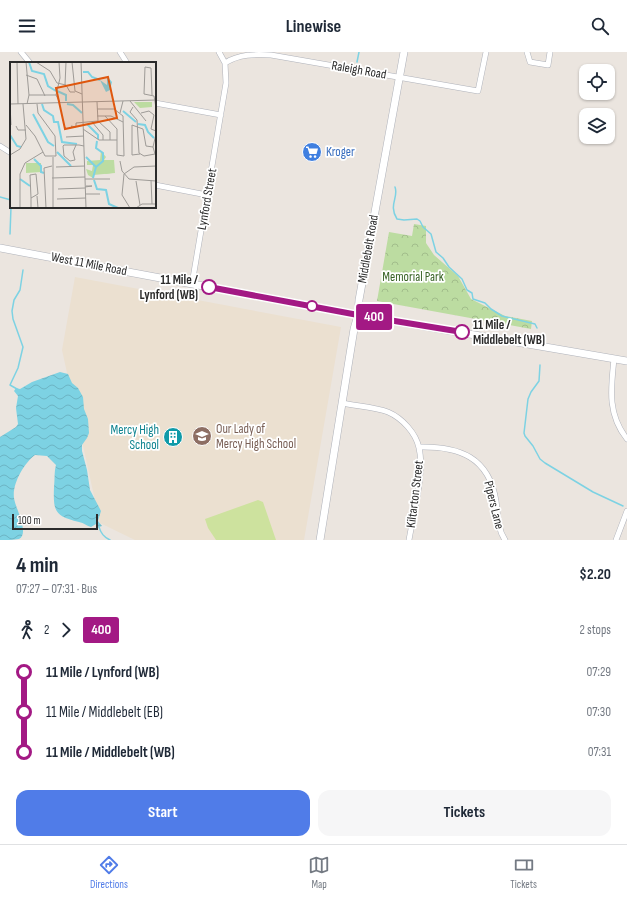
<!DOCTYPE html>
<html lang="en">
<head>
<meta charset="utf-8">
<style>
  :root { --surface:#fff; --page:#f6f6f7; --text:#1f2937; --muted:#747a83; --line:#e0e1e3; --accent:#507ce8 }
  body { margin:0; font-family:"Sofia Sans Condensed",sans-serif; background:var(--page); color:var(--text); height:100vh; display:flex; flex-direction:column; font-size:15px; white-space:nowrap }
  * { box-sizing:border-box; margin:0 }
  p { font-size:13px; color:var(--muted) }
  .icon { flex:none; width:22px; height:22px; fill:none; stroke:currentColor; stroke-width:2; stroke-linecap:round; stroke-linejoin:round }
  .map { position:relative; height:488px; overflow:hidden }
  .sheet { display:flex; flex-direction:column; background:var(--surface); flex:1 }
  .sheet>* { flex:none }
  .badge { padding:0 8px; border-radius:3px; font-size:14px; line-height:26px }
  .buttons { position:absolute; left:579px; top:12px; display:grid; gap:8px }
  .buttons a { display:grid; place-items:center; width:36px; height:36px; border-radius:8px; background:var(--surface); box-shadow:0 1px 3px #0004; font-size:20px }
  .scale { position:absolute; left:12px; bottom:10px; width:86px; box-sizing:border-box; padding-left:4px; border:2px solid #2b2b2b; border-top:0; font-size:11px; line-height:14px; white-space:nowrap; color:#2b2b2b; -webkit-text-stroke:3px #fff; paint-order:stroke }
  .map>.badge { position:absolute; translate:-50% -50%; box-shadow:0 0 0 2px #fff }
  .legs { display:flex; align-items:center; gap:6px; height:44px; padding:0 16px; font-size:13px }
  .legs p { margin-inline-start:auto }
  .headline { display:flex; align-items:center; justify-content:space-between; height:68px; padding:0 16px }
  h1 { font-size:22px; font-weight:700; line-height:30px }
  .primary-button { display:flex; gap:8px; margin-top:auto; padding:8px 16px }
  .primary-button a { flex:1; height:46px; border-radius:12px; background:var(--accent); color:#fff; font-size:16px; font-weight:700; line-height:46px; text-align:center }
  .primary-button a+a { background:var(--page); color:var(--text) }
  ul { padding:0 16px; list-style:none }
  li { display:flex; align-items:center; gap:14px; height:40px; font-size:15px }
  li i { display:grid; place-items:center; width:6px; height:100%; margin:0 5px; background:currentColor }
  li i::after { content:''; width:10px; height:10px; margin:-5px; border:3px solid; border-radius:50%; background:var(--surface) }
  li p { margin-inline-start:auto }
  li:first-child i { background:linear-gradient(#0000 50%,currentColor 0) }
  li:last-child i { background:linear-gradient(currentColor 50%,#0000 0) }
  header { display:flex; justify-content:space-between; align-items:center; height:52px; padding:0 16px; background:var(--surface); font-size:18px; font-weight:700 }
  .tabs { display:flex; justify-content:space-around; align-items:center; height:56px; border-top:1px solid var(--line); background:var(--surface); font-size:11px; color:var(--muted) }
  .tabs a { display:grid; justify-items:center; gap:2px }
  .tabs .selected { color:var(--accent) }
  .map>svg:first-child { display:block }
</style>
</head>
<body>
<header><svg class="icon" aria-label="menu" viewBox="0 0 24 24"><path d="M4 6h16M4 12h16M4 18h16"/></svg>Linewise<svg class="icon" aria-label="search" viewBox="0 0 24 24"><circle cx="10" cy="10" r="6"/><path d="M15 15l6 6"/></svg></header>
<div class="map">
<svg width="627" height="488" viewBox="0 0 627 488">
  <defs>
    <pattern id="park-crowns" width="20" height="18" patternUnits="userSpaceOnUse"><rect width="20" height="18" fill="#bcdca1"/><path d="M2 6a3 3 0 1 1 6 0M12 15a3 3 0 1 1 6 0" fill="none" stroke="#a2bd8b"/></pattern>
    <pattern id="water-waves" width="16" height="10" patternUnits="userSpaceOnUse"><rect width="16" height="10" fill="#7dd2e3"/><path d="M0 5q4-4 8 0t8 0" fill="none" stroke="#6cb4c3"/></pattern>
  </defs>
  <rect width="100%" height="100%" fill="#ebe5df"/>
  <path fill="#ebe0d0" d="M75,225L341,275L304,488H135L100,471L62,298Z"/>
  <path fill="url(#park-crowns)" d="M414,172L426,174V191L434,203L458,224L471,247L505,264L532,269L531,277L377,249L389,180L412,184Z"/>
  <path fill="#cde29e" d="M258,448L263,450L276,488H216L208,476L205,467Z"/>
  <path fill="url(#water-waves)" d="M60,320L68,322L72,331L78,336L83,345L84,357L88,367L89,381L87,386L82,393V399L87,418L90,438L101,459L98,469L102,474L97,476L96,472L91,475C87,474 84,471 79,470C55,464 53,460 54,435C55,427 54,420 56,413L47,404L35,403C24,411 12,432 14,446C15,455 30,482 19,487C14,488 5,488 0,488V385L16,375L18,372L16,356L18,344L14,339L16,336L20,337L32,330Z"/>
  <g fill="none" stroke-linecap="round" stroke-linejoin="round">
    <path stroke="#7dd2e3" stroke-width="1.5" d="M357,10L359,0
      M395,135C399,145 388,153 397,167L404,168L417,167L420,169L423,175L431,182L436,200L443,206L449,215L462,227L467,238L472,241L473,247L485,251L491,257L502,264L535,272L537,276
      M0,145L11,148
      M10,182L11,155
      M540,313L539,329L531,340L528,347L524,381L525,384L533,394L540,407L545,411L593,440L623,454
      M17,337L10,333L18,316L23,295L13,267L12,259L14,248L20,238L23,218
      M99,475C101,482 104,485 110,488"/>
    <defs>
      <path id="street" d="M21,0L30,11
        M120,0L127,11
        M527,0L530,10L548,13L550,0
        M225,11C239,2 255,2 271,3L478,39L486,0
        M155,51L221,63
        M0,94L11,101
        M155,133L207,143
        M192,232L226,31L225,11L219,0
        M614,307C611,336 607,362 627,387
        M342,351C356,354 375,355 388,360C402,366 416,381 419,396C425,419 413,464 409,488
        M419,395C459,394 489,405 496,449C498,462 497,476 505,488
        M616,488L627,459"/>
      <path id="secondary" d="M0,196L358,263L627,309
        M320,488L354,277L358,263L359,248L404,0"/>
    </defs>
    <use href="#street" stroke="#afb2ba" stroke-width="6"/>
    <use href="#secondary" stroke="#afb2ba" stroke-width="8"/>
    <use href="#street" stroke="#fff" stroke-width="5"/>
    <use href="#secondary" stroke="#fff" stroke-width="7"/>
  </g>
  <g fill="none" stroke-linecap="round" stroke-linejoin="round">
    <defs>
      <path id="line-1" d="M209,235L358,263L462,280"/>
    </defs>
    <use href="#line-1" stroke="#fff" stroke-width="9"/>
    <use href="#line-1" stroke="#a31984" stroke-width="6"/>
  </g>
  <defs>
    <symbol id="supermarket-disc" viewBox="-11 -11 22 22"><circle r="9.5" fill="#3f7fe0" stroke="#fff"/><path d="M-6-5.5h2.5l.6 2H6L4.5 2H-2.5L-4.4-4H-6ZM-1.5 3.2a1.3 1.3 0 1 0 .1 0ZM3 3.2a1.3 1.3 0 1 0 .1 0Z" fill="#fff"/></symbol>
    <symbol id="school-disc" viewBox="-11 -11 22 22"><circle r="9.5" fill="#8d6e63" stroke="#fff"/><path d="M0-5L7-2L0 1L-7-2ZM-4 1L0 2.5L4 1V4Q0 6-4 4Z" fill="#fff"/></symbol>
    <symbol id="building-disc" viewBox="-11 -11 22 22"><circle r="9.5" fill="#0f9aa8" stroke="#fff"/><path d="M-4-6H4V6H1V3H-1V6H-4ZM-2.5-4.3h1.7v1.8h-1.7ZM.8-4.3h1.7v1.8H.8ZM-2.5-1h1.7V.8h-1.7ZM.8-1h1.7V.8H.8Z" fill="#fff"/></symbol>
  </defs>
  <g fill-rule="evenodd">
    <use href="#supermarket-disc" x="301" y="89" width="22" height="22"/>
    <use href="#school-disc" x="191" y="373" width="22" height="22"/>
    <use href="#building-disc" x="162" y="374" width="22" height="22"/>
  </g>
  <g fill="#fff" stroke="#a31984" stroke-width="2">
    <circle cx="209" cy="235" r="7"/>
    <circle cx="312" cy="254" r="5"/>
    <circle cx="462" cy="280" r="7"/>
  </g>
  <g text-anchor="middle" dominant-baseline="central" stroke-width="3.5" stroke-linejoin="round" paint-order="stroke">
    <g font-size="13" fill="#2b2b2b" stroke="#fff">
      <text transform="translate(359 18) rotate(10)">Raleigh Road</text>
      <text transform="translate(207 147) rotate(-80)">Lynford Street</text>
      <text transform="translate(368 197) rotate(-80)">Middlebelt Road</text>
      <text transform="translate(89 212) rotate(11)">West 11 Mile Road</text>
      <text transform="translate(415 442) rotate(-83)">Kiltarton Street</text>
      <text transform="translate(494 453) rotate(76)">Pipers Lane</text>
    </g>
    <g font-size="13" fill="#366cbe" stroke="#fff" text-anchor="start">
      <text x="326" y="100">Kroger</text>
    </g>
    <g font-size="13" fill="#366122" stroke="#fff">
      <text x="413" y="225">Memorial Park</text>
    </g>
    <g font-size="13" font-weight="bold" fill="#2b2b2b" stroke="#fff" text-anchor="end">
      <text x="198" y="228">11 Mile /<tspan x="198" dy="15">Lynford (WB)</tspan></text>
      <text x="473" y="273" text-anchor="start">11 Mile /<tspan x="473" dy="15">Middlebelt (WB)</tspan></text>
    </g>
    <g font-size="13" fill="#785e54" stroke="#fff" text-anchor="start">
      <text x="216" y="377">Our Lady of<tspan x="216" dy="15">Mercy High School</tspan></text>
    </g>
    <g font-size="13" fill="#0d838f" stroke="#fff" text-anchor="end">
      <text x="159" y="378">Mercy High<tspan x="159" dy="15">School</tspan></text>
    </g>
  </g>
  <g transform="translate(10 10)">
    <rect width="146" height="146" fill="#ebe5df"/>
    <path d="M91,89L96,95L94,98H104L105,111L83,113V116L78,113L76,107L82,109L83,103H77V99L90,98Z" fill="#bcdca1"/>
    <path d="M98,99H103L102,111L95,112Z" fill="#bcdca1"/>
    <path d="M124,40H142V45L130,46ZM16,101H31V110L16,111Z" fill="#bcdca1"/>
    <path d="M97,14L102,20L100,28L96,30L90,18L97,23Z" fill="#7dd2e3"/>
    <path fill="none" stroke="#7dd2e3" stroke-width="2" d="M19,0L22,9L34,12L38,24L46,29M73,10H78L82,15L90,18M47,29L56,33V39M32,42L34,48L43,54L44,60H48L52,80L67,82M57,42L63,43L72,51M113,49L126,60M23,52L38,80L44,84M77,62L88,73V77M128,62L135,63L138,70L144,76M0,73L7,84L11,85M47,90L61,104M76,95L86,105M24,97L31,104V110L34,111M83,116L86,105L93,99V91L86,86L87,79M10,117L20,124M84,118L87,127L96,128L99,142L108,146"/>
    <path fill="none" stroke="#9e9b97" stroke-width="1" d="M7,0L8,42M16,0L19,33L17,42M26,0L40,9L47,21L56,23L60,30H65M62,0L65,29L72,32M71,0L76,146M16,13L27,17L35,34M55,23L56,0M19,33H46L50,41M46,33L50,16L49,0M142,33L141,6L135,5L134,32L144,34M144,34L146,46M120,39L136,59M87,40L88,59M0,42L146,38M0,42L1,63M123,45L120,50L127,58L129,91L134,94L145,92M87,47H104L113,54L114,94L107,93V67L95,54M110,51L113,39M131,51L139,49L144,53L141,67L146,69M87,54H101L113,60M88,59L100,70V78M82,60L93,73V78M16,63L25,74L35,94H46L45,74L28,51L27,42M6,64L8,68H16M63,66L61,64L66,65V61L88,59M73,67L89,78H107M56,75L74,74M66,83L63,90L65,98L60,99L54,94L53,84L54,83H69L74,84M130,92L122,93V63L133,67L136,84L143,85M145,92L143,85L146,72M0,93L10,87L16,77L13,42M110,99L112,109L119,117L146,119M46,105L75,104M42,116L75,115M75,117H100M141,118L142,142M126,119L130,143M75,125L82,124H76M48,127L75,126M76,132H90M27,134L28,146M21,136L28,132L26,112L20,113L21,136V146M47,137L76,136M10,146V112L15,101L33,90M36,146L34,106L42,104M43,146V95M120,146L112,133L114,112L124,105L146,104M126,146L132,142H146"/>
    <path fill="#df570e" fill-opacity="0.15" stroke="#df570e" stroke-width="2" d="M98,15L107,56L55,67L46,26Z"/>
    <rect width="146" height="146" fill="none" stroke="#2b2b2b" stroke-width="2"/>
  </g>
</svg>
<div class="buttons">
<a><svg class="icon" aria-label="locate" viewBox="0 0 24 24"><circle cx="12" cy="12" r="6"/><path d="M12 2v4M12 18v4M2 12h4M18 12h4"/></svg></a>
<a><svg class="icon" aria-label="layers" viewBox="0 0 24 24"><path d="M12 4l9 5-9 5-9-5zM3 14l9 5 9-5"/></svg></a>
</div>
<div class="scale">100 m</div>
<b class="badge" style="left:374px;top:265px;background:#a31984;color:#fff">400</b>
</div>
<section class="sheet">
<div class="headline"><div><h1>4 min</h1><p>07:27 – 07:31 · Bus</p></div><b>$2.20</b></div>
<div class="legs"><svg class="icon" aria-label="walk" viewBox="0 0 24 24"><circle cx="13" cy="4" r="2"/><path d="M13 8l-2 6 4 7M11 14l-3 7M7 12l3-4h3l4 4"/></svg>2<svg class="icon" aria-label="forward" viewBox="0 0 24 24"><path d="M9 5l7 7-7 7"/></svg><b class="badge" style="background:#a31984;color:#fff">400</b><p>2 stops</p></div>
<ul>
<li><i style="color:#a31984"></i><b>11 Mile / Lynford (WB)</b><p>07:29</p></li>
<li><i style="color:#a31984"></i><span>11 Mile / Middlebelt (EB)</span><p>07:30</p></li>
<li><i style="color:#a31984"></i><b>11 Mile / Middlebelt (WB)</b><p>07:31</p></li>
</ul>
<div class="primary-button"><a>Start</a><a>Tickets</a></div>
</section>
<nav class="tabs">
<a class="selected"><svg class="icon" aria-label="directions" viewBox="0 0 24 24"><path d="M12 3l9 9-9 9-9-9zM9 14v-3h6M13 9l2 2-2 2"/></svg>Directions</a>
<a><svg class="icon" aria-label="map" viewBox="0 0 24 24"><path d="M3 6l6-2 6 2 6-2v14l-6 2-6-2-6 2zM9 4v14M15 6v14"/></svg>Map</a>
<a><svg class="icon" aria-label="tickets" viewBox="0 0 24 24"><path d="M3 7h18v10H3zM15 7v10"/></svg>Tickets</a>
</nav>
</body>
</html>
